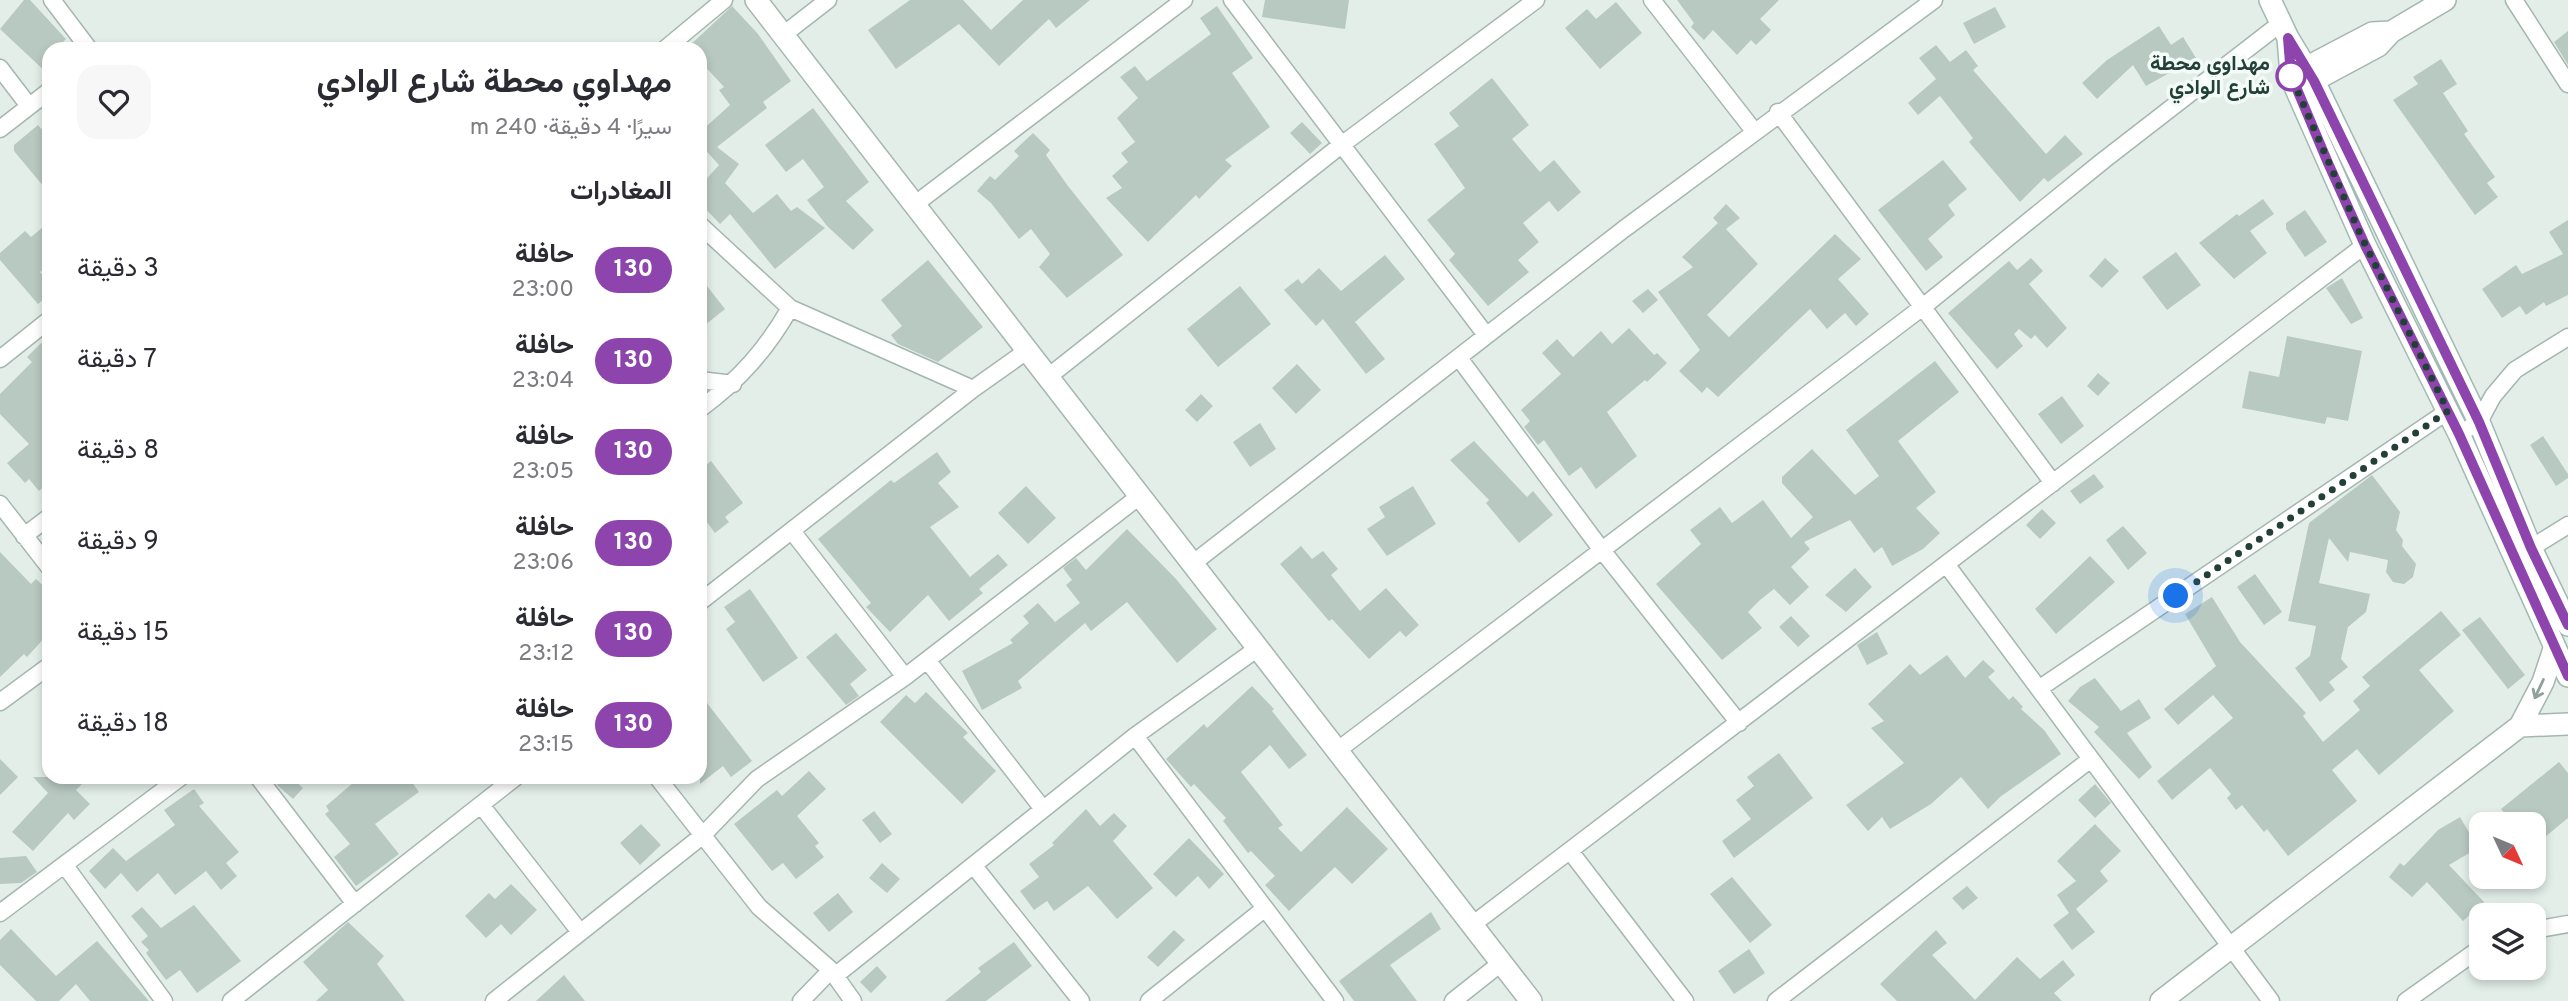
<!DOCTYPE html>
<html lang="ar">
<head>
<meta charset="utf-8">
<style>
  :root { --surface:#fff; --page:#f7f7f7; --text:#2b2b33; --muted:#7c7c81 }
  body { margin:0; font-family:Overpass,Vazirmatn,sans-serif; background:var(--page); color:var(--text); direction:rtl; height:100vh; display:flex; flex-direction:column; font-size:26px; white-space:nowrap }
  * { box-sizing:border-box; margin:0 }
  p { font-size:23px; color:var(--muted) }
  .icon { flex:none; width:38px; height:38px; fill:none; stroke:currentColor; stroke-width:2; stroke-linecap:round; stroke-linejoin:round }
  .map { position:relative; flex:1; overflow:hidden; direction:ltr }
  .details { position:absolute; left:42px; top:42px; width:665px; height:742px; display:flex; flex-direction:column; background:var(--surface); border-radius:21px; box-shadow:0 4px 10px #0003; direction:rtl }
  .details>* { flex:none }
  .badge { padding:0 14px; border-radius:23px; font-size:24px; line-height:46px }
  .needle { width:46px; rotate:134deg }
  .buttons { position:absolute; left:2469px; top:812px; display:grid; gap:14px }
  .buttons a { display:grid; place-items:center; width:77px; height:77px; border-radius:14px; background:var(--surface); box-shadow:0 4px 10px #0003; font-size:35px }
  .you { position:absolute; width:35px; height:35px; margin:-18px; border:5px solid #fff; border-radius:50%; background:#1a73e8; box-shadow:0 0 0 10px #1a73e833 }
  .map>.badge { position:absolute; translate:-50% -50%; box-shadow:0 0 0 4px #fff }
  h2 { padding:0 35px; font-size:26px; line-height:63px }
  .round { display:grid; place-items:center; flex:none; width:74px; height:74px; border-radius:21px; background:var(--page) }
  .head { display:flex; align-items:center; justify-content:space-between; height:119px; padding:0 35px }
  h1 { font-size:33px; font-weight:700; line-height:52px }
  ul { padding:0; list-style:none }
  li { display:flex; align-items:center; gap:21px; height:91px; padding:0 35px }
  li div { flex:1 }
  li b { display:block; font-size:26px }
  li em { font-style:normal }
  li .badge { min-width:77px; font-weight:700; text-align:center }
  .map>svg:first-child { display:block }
</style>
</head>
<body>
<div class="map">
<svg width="2568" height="1001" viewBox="0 0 2568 1001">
  <rect width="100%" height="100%" fill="#e3eee9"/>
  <path fill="#b8c9c2" d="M24,0H30L66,39L56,49H49V75L0,29Z
    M910,0H963L991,30L1023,0H1090L1056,28L1049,19L999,66L959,24L896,69L868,30Z
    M1265,0H1349L1345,29L1262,17Z
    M1677,0H1779L1760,19L1771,30L1756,45L1751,40L1737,55L1713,30L1704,40L1691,27L1694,23Z
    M1616,2L1642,33L1600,69L1565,28L1587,9L1596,19Z
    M732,6L758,34L791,81L763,102L767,108L717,147L739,164L725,183L753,213L777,194L791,211L797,207L825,228L775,269L730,214L720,224L700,203V186L719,165L700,144V132L730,105L719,90L724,87L700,61V49H686Z
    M1217,6L1253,58L1232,73L1270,127L1225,160L1232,166L1199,199L1196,195L1148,242L1106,198L1122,188L1112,176L1128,162L1121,153L1135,142L1117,118L1138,98L1120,77L1135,66L1147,81L1211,34L1200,18Z
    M1995,7L2006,27L1974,44L1963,23Z
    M2159,26L2171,45L2183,37L2196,58L2146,86L2133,65L2097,99L2082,83L2107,60Z
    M2568,31V65L2554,42Z
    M1936,45L1950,62L1966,50L1978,66L1973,70L2046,154L2065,135L2083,154L2048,182L2044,178L2020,202L1969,142L1973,138L1940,96L1918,115L1908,103L1936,79L1919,58Z
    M2441,59L2457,84L2443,93L2468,131L2464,134L2495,177L2487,183L2498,197L2475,215L2393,100L2418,84L2413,77Z
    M1492,78L1529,125L1512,139L1540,172L1554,160L1581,192L1558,212L1549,201L1523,223L1539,242L1518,260L1529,272L1488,306L1449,260L1455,254L1427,220L1465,188L1434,144L1459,126L1449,113Z
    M813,108L869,182L846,201L874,230L853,250L827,226L807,200L824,187L803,159L786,172L765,145Z
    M1302,122L1322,143L1310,154L1290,133Z
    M38,125L49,138V193L14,151V145Z
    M1033,133L1050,150L1046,155L1068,186L1123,255L1067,298L1039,267L1050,254L1031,229L1019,239L991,203L977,191L990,176L995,180L1019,156L1014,151Z
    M1943,160L1967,189L1948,205L1955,215L1928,239L1943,257L1926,271L1878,210Z
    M2263,199L2274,214L2250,231L2267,253L2234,279L2199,243L2237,214L2239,216Z
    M1726,204L1740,218L1726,229L1758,264L1707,315L1729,337L1835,234L1861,259L1838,279L1869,314L1856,326L1845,313L1827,329L1810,309L1718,397L1707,387L1702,393L1679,371L1700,350L1658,292L1693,267L1682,257L1718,223L1713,218Z
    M2305,210L2327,242L2305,257L2286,229V223Z
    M2568,220V295L2546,306L2544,302L2526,315L2520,306L2502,318L2482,289L2516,265L2522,274L2563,254L2549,232Z
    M49,222V264L40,272L49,283V295L38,304L0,260V253L25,231L31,237Z
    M2176,252L2201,285L2167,310L2142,277Z
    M1385,255L1405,279L1355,322L1385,359L1366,374L1323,319L1316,326L1284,290L1298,279L1302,284L1319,268L1341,291Z
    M2031,258L2043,271L2029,284L2067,328L2047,348L2035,335L2031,339L2019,329L2014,334L2023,346L1997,369L1948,313L2009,261L2017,270Z
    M2105,258L2119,271L2102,288L2089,276Z
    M928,260L983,327L938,362L898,344L891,335L902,326L881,300Z
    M700,277L725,309L700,329Z
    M2342,278L2363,318L2351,324L2326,288Z
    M1240,286L1271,324L1218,367L1187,329Z
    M1648,289L1658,300L1643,313L1632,301Z
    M1629,328L1654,355L1657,353L1667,363L1647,382L1645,380L1607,412L1637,456L1596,489L1581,467L1569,476L1544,440L1538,445L1524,427L1530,421L1521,410L1561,374L1542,353L1557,339L1573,357L1601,331L1612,344Z
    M2287,336L2362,351L2348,421L2327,417L2325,424L2242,408L2249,371L2279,377Z
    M41,343L46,349L49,346V482L39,491L29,479L25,483L7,463L29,444L0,414V394L32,362L27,357Z
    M1935,361L1959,392L1898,441L1936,492L1916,508L1940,533L1923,549L1892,566L1882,547L1874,553L1850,520L1804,542L1810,549L1791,567L1809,587L1790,605L1774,589L1760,600L1748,612L1762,628L1722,660L1656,584L1701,544L1690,530L1720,507L1732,523L1763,500L1791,538L1813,517L1782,483V477L1812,449L1855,495L1879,476L1846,430Z
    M1297,364L1321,390L1296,414L1272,388Z
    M2098,373L2110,383L2098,396L2087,386Z
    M1201,394L1213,406L1197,422L1185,410Z
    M2062,396L2084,426L2061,444L2038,414Z
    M1260,423L1276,449L1250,467L1233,442Z
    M2543,436L2568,474V478L2556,486L2530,445Z
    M1474,441L1527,497L1533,491L1553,515L1519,543L1486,503L1489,500L1450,460Z
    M937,452L951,472L938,483L959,507L930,527L970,577L998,554L1008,565L979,589L983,593L949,621L928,595L890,632L866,607L871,603L818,539L891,480L894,483Z
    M711,461L743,503L725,517L729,522L715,533L700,513V470Z
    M2094,474L2104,487L2080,504L2070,491Z
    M2372,475L2400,512L2396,530L2403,540L2402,546L2416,564L2413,577L2404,584L2393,582L2386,572L2388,560L2350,552L2348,562L2329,538L2319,583L2370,594L2366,612L2348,627L2341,659L2348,667L2329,682L2335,690L2320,702L2295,668L2310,656L2316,626L2288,621L2309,523Z
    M1026,486L1056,518L1028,544L998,513Z
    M1413,486L1436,524L1387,556L1367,529L1385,517L1379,507Z
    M2042,509L2056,523L2040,539L2026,525Z
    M2123,526L2147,553L2128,570L2106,540Z
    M1127,529L1176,579L1217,629L1177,663L1127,602L1091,631L1085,623L1018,681L1022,688L982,710L962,671L1013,643L1010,640L1029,623L1023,616L1038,603L1055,622L1080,603L1066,585L1072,580L1063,568L1076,558L1086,570Z
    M1301,546L1312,559L1323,551L1338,569L1331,575L1360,611L1386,588L1419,625L1406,637L1400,631L1369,659L1332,619L1329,621L1280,564Z
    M0,552L31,584L36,579L49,591V633L27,657L24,654L0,677Z
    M2090,556L2115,582L2056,634L2035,609Z
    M1855,568L1872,587L1846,612L1825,595Z
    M2255,574L2282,612L2264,625L2237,587Z
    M750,589L798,658L763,682L726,629L735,622L724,607Z
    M2212,597L2240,642L2306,713L2303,716L2323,742L2360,710L2353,701L2370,686L2362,677L2441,611L2461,635L2419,670L2454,711L2379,775L2357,749L2332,770L2357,801L2288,856L2267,829L2264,832L2242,805L2236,810L2227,798L2231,794L2210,768L2172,800L2157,781L2233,718L2213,695L2178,725L2164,709L2216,666L2185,614Z
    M1791,616L1810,636L1798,647L1779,627Z
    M2480,617L2525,675L2508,689L2462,630Z
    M1877,632L1888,654L1867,665L1857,645Z
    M836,633L867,670L850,684L859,696L846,705L806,657Z
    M1947,655L1965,678L1983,660L1995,671L1988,677L2009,700L2013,696L2023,707L2021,709L2044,730L2061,754L2000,797L1988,809L1961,777L1931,804L1890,829L1882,817L1868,831L1846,805L1904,763L1871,728L1884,721L1868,704L1910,664L1920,675Z
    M2095,678L2121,711L2139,699L2151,718L2127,733L2152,767L2139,779L2094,732L2099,727L2068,701L2080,687Z
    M1252,686L1274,709L1272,711L1307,755L1289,769L1270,745L1241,772L1283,825L1278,828L1301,852L1347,807L1388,849L1352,884L1335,867L1289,911L1265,885L1275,876L1251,851L1248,853L1223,821L1226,818L1194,784L1191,787L1166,759L1204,724L1207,728Z
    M926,692L968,733L963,737L996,771L962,804L880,722L906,695L915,703Z
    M700,694L752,761L731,777L723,766L700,784Z
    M1779,753L1813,798L1734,858L1722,841L1751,819L1736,800L1754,786L1747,777Z
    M0,759L18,777L0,795Z
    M2559,762L2568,773V818L2534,846V824H2514L2501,809Z
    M809,771L826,789L797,816L819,843L815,846L824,857L796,879L783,863L772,871L734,824L777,790L782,796Z
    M33,777H89L76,790L90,804L74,820L68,813L33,851L12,832L48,793Z
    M285,777H291L303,788L293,799L277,785Z
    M360,777H408L419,792L375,824L399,854L356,886L334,857L350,844L325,814L329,811L326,806Z
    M2095,784L2111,803L2095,818L2078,800Z
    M194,789L204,803L199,806L239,852L226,863L237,876L221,890L206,871L175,895L158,873L137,892L121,873L105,889L89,871L113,848L126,861L175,825L164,810Z
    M1086,809L1100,826L1114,813L1127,826L1113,841L1153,888L1117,919L1088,886L1054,911L1047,901L1034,910L1020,891L1039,877L1029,864L1054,845L1052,843Z
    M874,811L892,834L880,843L862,820Z
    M2460,817L2478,848L2449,865L2484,902L2463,921L2427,882L2412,897L2389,877L2400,863L2404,866L2438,830Z
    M641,824L661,845L640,865L620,843Z
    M2095,824L2121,851L2100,871L2108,881L2076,909L2095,932L2072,950L2053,925L2069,913L2057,895L2076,881L2057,861Z
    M1189,838L1224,874L1209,889L1198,876L1176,897L1153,874Z
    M26,856L37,872L21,883L0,884V858Z
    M882,863L900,879L887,893L869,878Z
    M1732,877L1772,925L1750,943L1710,894Z
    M511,884L537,910L511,935L501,924L486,938L465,916L489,893L495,899Z
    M1967,886L1978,898L1963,910L1952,898Z
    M838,893L853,912L829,932L813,913Z
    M194,905L241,961L197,993L180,970L166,980L146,953L149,950L141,942L148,936L131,916L142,907L161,928Z
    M1431,912L1441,929L1390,965L1417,1001H1354L1339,981Z
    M348,922L384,956L377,964L405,1001H316L328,990L303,962Z
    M11,929L56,976L97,941L149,1001H90L76,984L59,1001H36L0,965V940Z
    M1174,930L1185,940L1158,967L1147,957Z
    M1936,930L1947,943L1932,955L1975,1000L2017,957L2040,979L2063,960L2075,975L2054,993L2062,1001H1897L1880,984Z
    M1014,942L1032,966L986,1001H945L981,972L978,968Z
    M1749,949L1765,973L1734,994L1718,971Z
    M877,966L887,977L871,993L860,982Z
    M564,975L585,1001H536Z"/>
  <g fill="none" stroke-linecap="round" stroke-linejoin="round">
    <defs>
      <path id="minor" d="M52,0L89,49
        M1232,0L1486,335
        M1652,0L1754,131
        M2514,0L2568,84
        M783,35L828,0
        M665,49L724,0
        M0,68L29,106
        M1778,112L2053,483
        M0,129L49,91
        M914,205L1184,0
        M700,225L790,308L973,389
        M1459,358L1601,549L1739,723
        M0,359L49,320
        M1048,377L1340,146L1536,0
        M700,380L733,384
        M700,409C739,380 766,350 790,308
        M2459,434L2479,422L2493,396L2515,370L2568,337
        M0,504L49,567
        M792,531L905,677
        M24,536L49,517
        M2531,548L2568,525
        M1192,564L1624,229L1934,0
        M1946,564L2271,1001
        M700,602L973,389L1028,350
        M927,660L1043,809
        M2040,688L2448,411
        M0,702L49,666
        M1135,736L1335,1001
        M1338,750L1924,306L2104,160L2281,23
        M258,777L355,904
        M657,777L759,907L831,970L853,1001
        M481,805L580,932
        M1570,851L1685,1001
        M974,866L1081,1001
        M66,867L164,1001
        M0,913L181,777
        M1472,925L2365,245
        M2534,930L2568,924
        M836,975L1135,736L1258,648
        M231,1001L516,777
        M494,1001L702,836L757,779L905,677L1141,495
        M801,1001L831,970
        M1149,1001L1264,909
        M1453,1001L1501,963
        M1776,1001L2091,759
        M2406,1001L2482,947"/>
      <path id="tertiary" d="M756,0L1531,1001
        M2292,75L2372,33L2389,32
        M2298,89L2378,46L2391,32L2445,0
        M2520,726L2568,724
        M2161,1001L2520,726L2543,682L2554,649"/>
      <path id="secondary" d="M2270,0L2288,38L2314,81L2479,422L2531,548L2568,625
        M2288,38L2291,75L2296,89L2365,245L2459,434L2568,676"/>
    </defs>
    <use href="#minor" stroke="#a5b6b0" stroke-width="19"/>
    <use href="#tertiary" stroke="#a5b6b0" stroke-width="24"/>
    <use href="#secondary" stroke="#a1bab1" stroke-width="24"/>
    <use href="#minor" stroke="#fff" stroke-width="16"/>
    <use href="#tertiary" stroke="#fff" stroke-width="21"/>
    <use href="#secondary" stroke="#fff" stroke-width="21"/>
  </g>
  <defs><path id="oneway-shaft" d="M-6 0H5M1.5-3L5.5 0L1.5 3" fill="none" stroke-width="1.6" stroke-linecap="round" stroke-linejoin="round" transform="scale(1.75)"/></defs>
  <use stroke="#90a09c" href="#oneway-shaft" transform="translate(2539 689) rotate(115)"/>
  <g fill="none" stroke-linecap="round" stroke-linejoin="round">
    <defs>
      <path id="line" d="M2568,625L2531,548L2479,422L2314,81L2288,38L2291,75L2328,163L2365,245L2459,434L2568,676"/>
    </defs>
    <use href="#line" stroke="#fff" stroke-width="16"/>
    <use href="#line" stroke="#8e44ad" stroke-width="10"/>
    <path stroke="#224038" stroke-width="7" stroke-dasharray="0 12.6" d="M2176,596L2448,411L2361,236L2291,76"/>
  </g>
  <circle fill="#fff" stroke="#8e44ad" stroke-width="3.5" cx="2291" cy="76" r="14"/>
  <g text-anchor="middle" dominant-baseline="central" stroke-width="7" stroke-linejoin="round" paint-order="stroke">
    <g font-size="21" font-weight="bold" fill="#224038" stroke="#f4faf7" text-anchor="end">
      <text x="2270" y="64">مهداوي محطة<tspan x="2270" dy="24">شارع الوادي</tspan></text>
    </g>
  </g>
</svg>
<div class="buttons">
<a><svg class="needle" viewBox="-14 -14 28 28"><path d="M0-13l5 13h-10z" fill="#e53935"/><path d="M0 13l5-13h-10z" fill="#7c7c81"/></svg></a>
<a><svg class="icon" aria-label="layers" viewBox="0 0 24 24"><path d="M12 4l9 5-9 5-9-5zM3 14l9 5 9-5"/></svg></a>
</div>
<div class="you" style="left:2176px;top:596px"></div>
<section class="details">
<div class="head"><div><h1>مهداوي محطة شارع الوادي</h1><p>سيرًا · 4 دقيقة · 240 m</p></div><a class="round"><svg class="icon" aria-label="heart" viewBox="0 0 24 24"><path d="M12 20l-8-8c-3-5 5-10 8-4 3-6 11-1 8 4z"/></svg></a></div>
<h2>المغادرات</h2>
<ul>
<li><span class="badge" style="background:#8e44ad;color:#fff">130</span><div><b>حافلة</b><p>23:00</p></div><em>3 دقيقة</em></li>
<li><span class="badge" style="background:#8e44ad;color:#fff">130</span><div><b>حافلة</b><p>23:04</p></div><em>7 دقيقة</em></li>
<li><span class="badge" style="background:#8e44ad;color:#fff">130</span><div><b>حافلة</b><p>23:05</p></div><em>8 دقيقة</em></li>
<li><span class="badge" style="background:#8e44ad;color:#fff">130</span><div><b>حافلة</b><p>23:06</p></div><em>9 دقيقة</em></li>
<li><span class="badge" style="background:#8e44ad;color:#fff">130</span><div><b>حافلة</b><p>23:12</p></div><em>15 دقيقة</em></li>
<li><span class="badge" style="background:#8e44ad;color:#fff">130</span><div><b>حافلة</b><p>23:15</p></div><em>18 دقيقة</em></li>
</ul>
</section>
</div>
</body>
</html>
